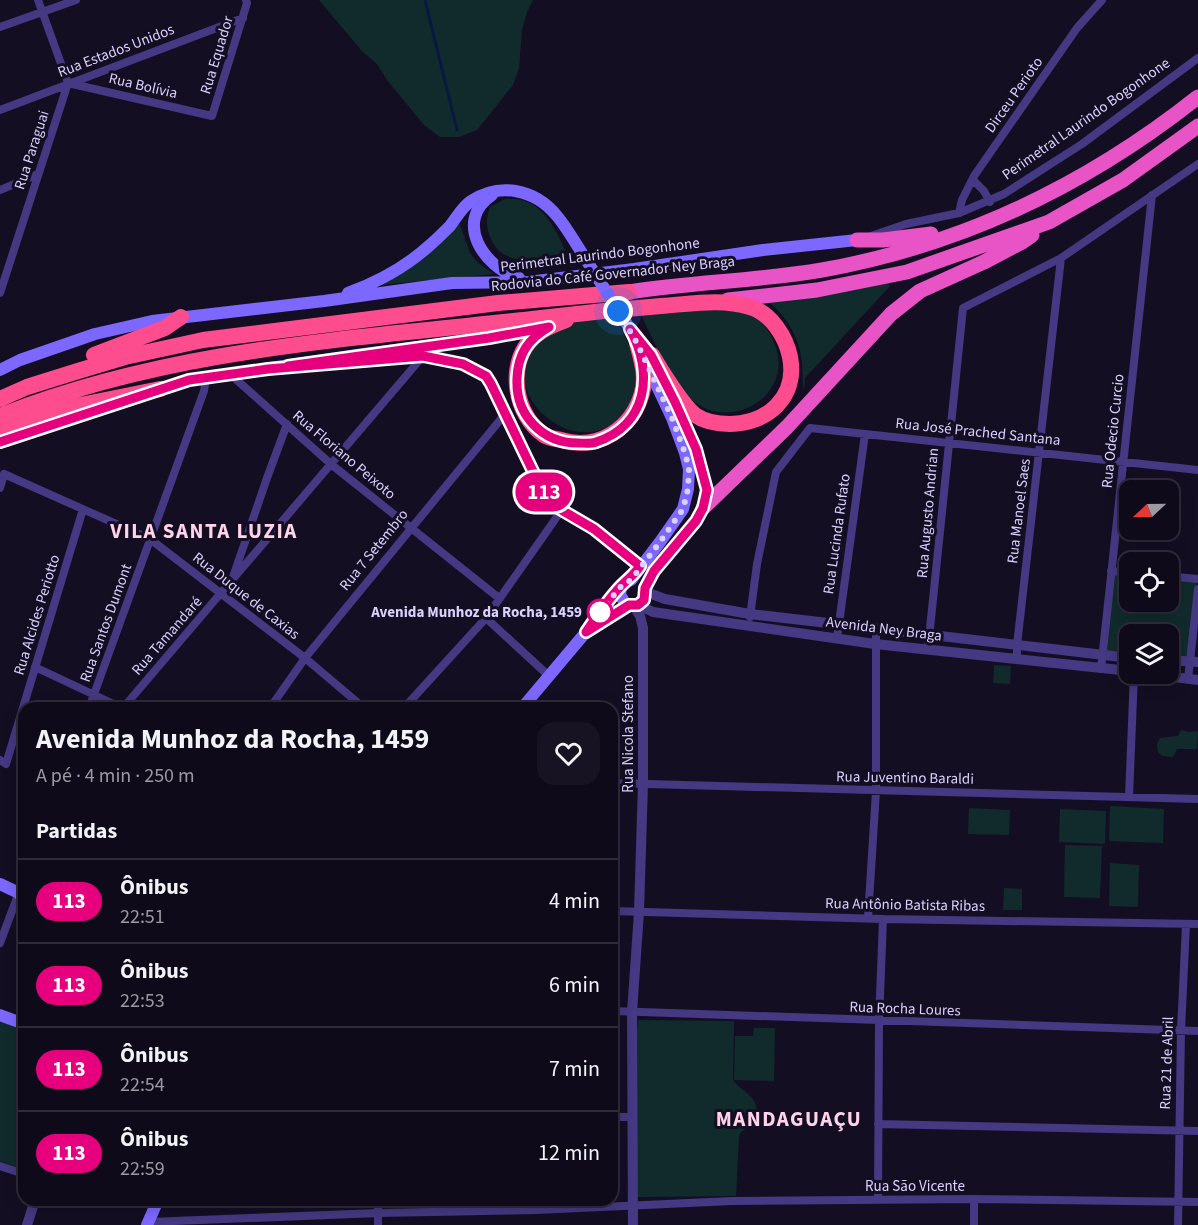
<!DOCTYPE html>
<html lang="pt">
<head>
<meta charset="utf-8">
<style>
  :root { --surface:#0f0a1a; --page:#181323; --text:#f1f3f6; --muted:#9b9aa2; --line:#2f2b39 }
  body { margin:0; font-family:"Source Sans 3",sans-serif; background:var(--page); color:var(--text); height:100vh; display:flex; flex-direction:column; font-size:22px; white-space:nowrap }
  * { box-sizing:border-box; margin:0 }
  p { font-size:20px; color:var(--muted) }
  .icon { flex:none; width:33px; height:33px; fill:none; stroke:currentColor; stroke-width:2; stroke-linecap:round; stroke-linejoin:round }
  .map { position:relative; flex:1; overflow:hidden }
  .sheet { position:absolute; left:18px; top:702px; width:600px; height:504px; display:flex; flex-direction:column; background:var(--surface); border-radius:18px; box-shadow:0 3px 15px #0003,0 0 0 2px var(--line) }
  .sheet>* { flex:none }
  .badge { padding:0 12px; border-radius:20px; font-size:21px; line-height:39px }
  .needle { width:39px; rotate:248deg }
  .controls { position:absolute; left:1119px; top:480px; display:grid; gap:12px }
  .controls a { display:grid; place-items:center; width:60px; height:60px; border-radius:12px; background:var(--surface); box-shadow:0 3px 15px #0003,0 0 0 2px var(--line); font-size:30px }
  .you { position:absolute; width:30px; height:30px; margin:-15px; border:4px solid #fff; border-radius:50%; background:#1a73e8; box-shadow:0 0 0 9px #1a73e833 }
  .map>.badge { position:absolute; translate:-50% -50%; box-shadow:0 0 0 3px #fff }
  h2 { padding:0 18px; font-size:22px; line-height:54px }
  .round { display:grid; place-items:center; flex:none; width:63px; height:63px; border-radius:18px; background:var(--page) }
  .overview { display:flex; align-items:center; justify-content:space-between; height:102px; padding:0 18px }
  h1 { font-size:28px; font-weight:700; line-height:45px }
  ul { padding:0; list-style:none }
  li { display:flex; align-items:center; gap:18px; height:84px; padding:0 18px; border-top:2px solid var(--line) }
  li div { flex:1 }
  li b { display:block; font-size:22px }
  li em { font-style:normal }
  li .badge { min-width:66px; font-weight:700; text-align:center }
  .map>svg:first-child { display:block }
</style>
</head>
<body>
<div class="map">
<svg width="1198" height="1225" viewBox="0 0 1198 1225">
  <rect width="100%" height="100%" fill="#140e23"/>
  <path fill="#112b2d" d="M319,0H533L527,12L522,30L519,68L513,85L477,130L459,137H440L424,125L387,80L377,64L362,51Z
    M505,199C541,196 554,226 567,254C542,258 508,269 493,243C486,230 485,220 490,207Z
    M459,222L470,253L478,263L494,274L379,285Z
    M887,279L890,286L805,378L804,391C802,381 803,373 802,363C800,339 788,318 769,302Z
    M694,308L750,310C763,323 775,337 778,356C785,398 732,429 696,403C671,385 655,342 641,315Z
    M612,314C625,334 643,367 636,391C635,395 632,399 630,403C590,476 489,396 536,343C539,340 544,338 548,336C556,332 564,326 572,323C584,318 600,317 612,314Z
    M1112,574L1129,575L1130,602H1168L1169,578L1197,581L1189,660L1169,658L1168,634H1130L1129,655L1105,653Z
    M994,665L1011,666L1010,684L993,683Z
    M1181,730L1188,732L1198,731L1197,749H1177L1173,757L1162,756L1158,752L1157,744L1160,738L1178,736Z
    M1110,806L1164,809L1163,843L1109,841Z
    M969,808L1010,810L1009,835L968,834Z
    M1060,809L1106,811L1105,844L1059,842Z
    M1065,845L1102,846L1100,898L1064,897Z
    M1110,863L1139,865L1138,907L1109,906Z
    M1004,888L1022,889V910H1003Z
    M0,1019L24,1028V1170L0,1161Z
    M638,1020L734,1021L733,1080C744,1095 764,1097 754,1123L740,1133L739,1137L736,1196L637,1197L634,1070Z
    M754,1028H775L774,1081L734,1080L735,1036H753Z"/>
  <g fill="none" stroke-linecap="round" stroke-linejoin="round">
    <path stroke="#0a1841" stroke-width="3" d="M425,0L457,130"/>
    <path stroke="#443982" stroke-width="8" d="M38,0L68,83
      M0,27L76,0
      M68,83L212,116L247,3L246,0
      M0,110L243,18
      M974,176L973,180L984,191L990,202
      M0,190L38,174
      M959,213L962,200L974,176L1077,28L1102,0
      M871,236L906,224L959,213L1004,194L1082,144L1198,58
      M0,293L68,83
      M230,374L332,465L499,598
      M4,474L150,539L305,658L364,708
      M0,488L4,474
      M1111,571L1130,573
      M1168,576L1198,579
      M233,577L267,478L287,424
      M750,617L757,564L776,472L810,428L1198,470
      M486,618L549,676
      M837,638L865,434
      M928,648L963,308L1061,258L1198,164
      M1017,660V645L1061,258
      M35,667L122,708
      M1101,669L1152,195
      M1188,679L1198,589
      M89,708L204,391L206,378
      M123,708L423,356
      M270,708L305,658L505,414
      M404,708L486,618L561,511
      M0,760L6,764L83,509
      M612,783L1198,799
      M1129,797L1134,674
      M612,911L883,919L1198,924
      M868,918L876,791V629
      M0,943L24,879
      M612,1011L1198,1031
      M612,1117H633
      M878,1124L1198,1131
      M0,1166L24,1174
      M974,1199V1225
      M878,1200L879,1022L883,919
      M149,1222L378,1213L536,1210L732,1201L974,1199L1198,1202
      M378,1225V1200
      M1178,1225L1181,1031L1186,924"/>
    <path stroke="#443982" stroke-width="10" d="M329,364L423,356L463,364L486,376L541,488L553,505L594,529L640,566
      M646,592L665,599L750,614L1130,658
      M638,605L653,612L875,644L1130,671
      M1168,660L1198,662
      M1150,674L1198,680
      M27,1225L35,1200
      M633,1225L632,1012L639,912L643,784V628L640,616L633,605"/>
    <path stroke="#7c68fe" stroke-width="12" d="M492,195C453,221 484,268 519,278
      M348,293C378,282 407,266 430,245C437,239 444,232 450,226C457,217 462,207 471,201C500,182 535,189 557,216C567,228 576,244 585,258
      M0,370L20,360L95,334L152,321L324,301L452,283L528,282L634,269L763,250L857,240
      M152,392L189,380L364,354L489,338L543,328
      M0,442L116,404
      M621,587L620,595L625,603L633,605L641,603L646,596L645,588L654,571L696,521L703,508L707,490L696,449L672,396
      M590,630L629,605
      M522,708L586,632L597,615L623,584L631,580L660,542L683,509L688,489L689,469L685,453L672,418L630,329
      M0,884L19,893L24,901
      M0,1015L24,1024
      M147,1225L158,1200"/>
    <path stroke="#e853c6" stroke-width="15" d="M857,240H883L931,234
      M629,292C693,282 758,281 822,270C963,245 1087,185 1198,97
      M728,300L817,290L907,272L1049,222L1123,180L1198,126
      M703,508L787,427L891,314L920,291L984,262L1022,242L1032,235"/>
    <path stroke="#fe4d8f" stroke-width="16" d="M566,320C553,325 540,330 530,341C507,366 515,416 544,435C548,438 556,439 561,440C598,451 632,429 642,393C647,376 641,359 637,343
      M94,355L165,328L181,317
      M0,399L27,387L78,371L125,357L203,340L498,303L629,292
      M0,416C174,347 357,339 541,318C581,313 621,309 661,306C691,304 721,298 750,307C771,313 786,337 790,357C798,397 767,424 730,424C717,424 705,422 695,415C683,406 660,369 652,355
      M0,428L41,413L160,389"/>
    <path stroke="#7c68fe" stroke-width="12" d="M585,258L630,329"/>
  </g>
  <g fill="none" stroke-linecap="round" stroke-linejoin="round">
    <defs>
      <path id="line" d="M0,442L189,380L268,369L423,356L463,364L486,376L491,384L541,488L553,505L594,529L640,566C635,574 630,577 624,583C610,596 597,616 586,632L629,605H638L644,600L645,588L654,571L696,521L703,508L707,490L696,449L675,402L651,355L630,329C654,372 648,425 596,442C591,444 584,443 578,443C542,443 515,415 517,378C518,354 528,339 549,327L489,338L288,366"/>
    </defs>
    <use href="#line" stroke="#fff" stroke-width="14"/>
    <use href="#line" stroke="#e6007e" stroke-width="9"/>
    <path stroke="#dbd1ff" stroke-width="6" stroke-dasharray="0 10.8" d="M600,612L623,584L631,580L660,542L683,509L688,489L689,469L685,453L672,418L637,343L618,311"/>
  </g>
  <circle fill="#fff" stroke="#e6007e" stroke-width="3" cx="600" cy="612" r="12"/>
  <g text-anchor="middle" dominant-baseline="central" stroke-width="6" stroke-linejoin="round" paint-order="stroke">
    <g font-size="15" fill="#dbd1ff" stroke="#140e23">
      <text transform="translate(116 51) rotate(-21)">Rua Estados Unidos</text>
      <text transform="translate(217 55) rotate(-73)">Rua Equador</text>
      <text transform="translate(143 86) rotate(13)">Rua Bolívia</text>
      <text transform="translate(1014 95) rotate(-55)">Dirceu Perioto</text>
      <text transform="translate(1086 119) rotate(-35)">Perimetral Laurindo Bogonhone</text>
      <text transform="translate(32 150) rotate(-72)">Rua Paraguai</text>
      <text transform="translate(600 255) rotate(-7)">Perimetral Laurindo Bogonhone</text>
      <text transform="translate(613 274) rotate(-6)">Rodovia do Café Governador Ney Braga</text>
      <text transform="translate(1113 431) rotate(-84)">Rua Odecio Curcio</text>
      <text transform="translate(978 432) rotate(6)">Rua José Prached Santana</text>
      <text transform="translate(344 455) rotate(40)">Rua Floriano Peixoto</text>
      <text transform="translate(1019 511) rotate(-83)">Rua Manoel Saes</text>
      <text transform="translate(928 513) rotate(-85)">Rua Augusto Andrian</text>
      <text transform="translate(837 534) rotate(-82)">Rua Lucinda Rufato</text>
      <text transform="translate(374 550) rotate(-51)">Rua 7 Setembro</text>
      <text transform="translate(246 596) rotate(38)">Rua Duque de Caxias</text>
      <text transform="translate(37 615) rotate(-73)">Rua Alcides Periotto</text>
      <text transform="translate(106 623) rotate(-70)">Rua Santos Dumont</text>
      <text transform="translate(884 629) rotate(7)">Avenida Ney Braga</text>
      <text transform="translate(167 636) rotate(-49)">Rua Tamandaré</text>
      <text transform="translate(628 734) rotate(-90)">Rua Nicola Stefano</text>
      <text transform="translate(905 778) rotate(1)">Rua Juventino Baraldi</text>
      <text transform="translate(905 905) rotate(1)">Rua Antônio Batista Ribas</text>
      <text transform="translate(905 1009) rotate(2)">Rua Rocha Loures</text>
      <text transform="translate(1167 1063) rotate(-88)">Rua 21 de Abril</text>
      <text x="915" y="1186">Rua São Vicente</text>
    </g>
    <g font-size="15" font-weight="bold" fill="#dbd1ff" stroke="#140e23" text-anchor="end">
      <text x="582" y="612">Avenida Munhoz da Rocha, 1459</text>
    </g>
    <g font-size="21" font-weight="bold" letter-spacing="1.5" fill="#ffd3ea" stroke="#140e23">
      <text x="204" y="531">VILA SANTA LUZIA</text>
      <text x="789" y="1119">MANDAGUAÇU</text>
    </g>
  </g>
</svg>
<div class="controls">
<a><svg class="needle" viewBox="-14 -14 28 28"><path d="M0-13l5 13h-10z" fill="#e53935"/><path d="M0 13l5-13h-10z" fill="#9b9aa2"/></svg></a>
<a><svg class="icon" aria-label="locate" viewBox="0 0 24 24"><circle cx="12" cy="12" r="6"/><path d="M12 2v4M12 18v4M2 12h4M18 12h4"/></svg></a>
<a><svg class="icon" aria-label="layers" viewBox="0 0 24 24"><path d="M12 4l9 5-9 5-9-5zM3 14l9 5 9-5"/></svg></a>
</div>
<div class="you" style="left:618px;top:311px"></div>
<b class="badge" style="left:544px;top:492px;background:#e6007e;color:#fff">113</b>
<section class="sheet">
<div class="overview"><div><h1>Avenida Munhoz da Rocha, 1459</h1><p>A pé · 4 min · 250 m</p></div><a class="round"><svg class="icon" aria-label="heart" viewBox="0 0 24 24"><path d="M12 20l-8-8c-3-5 5-10 8-4 3-6 11-1 8 4z"/></svg></a></div>
<h2>Partidas</h2>
<ul>
<li><span class="badge" style="background:#e6007e;color:#fff">113</span><div><b>Ônibus</b><p>22:51</p></div><em>4 min</em></li>
<li><span class="badge" style="background:#e6007e;color:#fff">113</span><div><b>Ônibus</b><p>22:53</p></div><em>6 min</em></li>
<li><span class="badge" style="background:#e6007e;color:#fff">113</span><div><b>Ônibus</b><p>22:54</p></div><em>7 min</em></li>
<li><span class="badge" style="background:#e6007e;color:#fff">113</span><div><b>Ônibus</b><p>22:59</p></div><em>12 min</em></li>
</ul>
</section>
</div>
</body>
</html>
